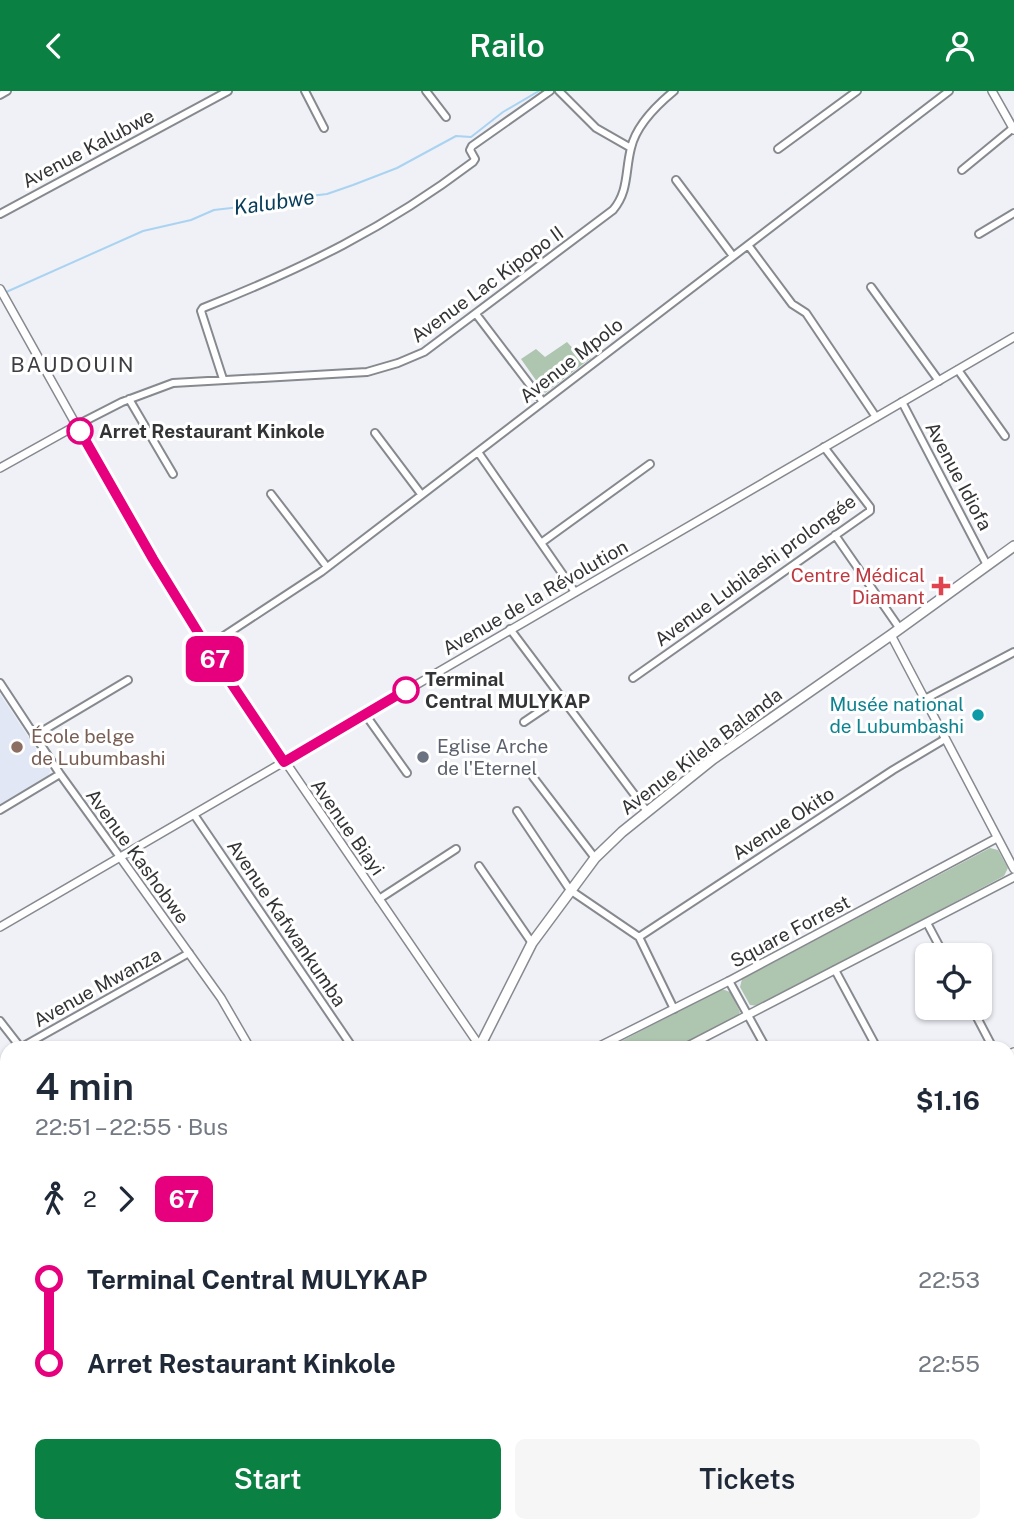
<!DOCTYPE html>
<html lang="en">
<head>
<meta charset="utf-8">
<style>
  :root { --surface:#fff; --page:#f6f6f7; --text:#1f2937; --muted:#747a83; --accent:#0b8043 }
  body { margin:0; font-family:"Public Sans",sans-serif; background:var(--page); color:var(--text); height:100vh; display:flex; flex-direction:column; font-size:26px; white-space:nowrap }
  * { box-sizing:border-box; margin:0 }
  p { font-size:23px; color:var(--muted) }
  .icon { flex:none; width:38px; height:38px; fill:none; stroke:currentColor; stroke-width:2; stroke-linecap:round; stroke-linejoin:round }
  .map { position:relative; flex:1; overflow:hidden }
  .details { position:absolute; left:0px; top:950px; width:1015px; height:492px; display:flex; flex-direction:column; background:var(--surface); border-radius:21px 21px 0 0; box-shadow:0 2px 5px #0004 }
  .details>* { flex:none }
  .badge { padding:0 14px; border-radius:10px; font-size:24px; line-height:46px }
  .fabs { position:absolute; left:915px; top:852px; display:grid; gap:14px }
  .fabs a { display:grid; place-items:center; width:77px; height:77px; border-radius:10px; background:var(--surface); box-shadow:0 2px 5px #0004; font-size:35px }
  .map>.badge { position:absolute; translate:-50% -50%; box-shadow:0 0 0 4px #fff }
  .legs { display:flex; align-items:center; gap:10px; height:77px; padding:0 35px; font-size:23px }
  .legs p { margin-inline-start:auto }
  .head { display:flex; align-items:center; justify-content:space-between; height:119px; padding:0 35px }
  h1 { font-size:38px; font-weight:600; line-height:52px }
  .cta { display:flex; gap:14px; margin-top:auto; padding:14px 35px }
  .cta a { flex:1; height:80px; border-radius:10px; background:var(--accent); color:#fff; font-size:28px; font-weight:600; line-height:80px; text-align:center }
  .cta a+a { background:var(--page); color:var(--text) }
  ul { padding:0 35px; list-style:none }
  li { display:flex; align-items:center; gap:24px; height:84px; font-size:26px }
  li i { display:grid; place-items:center; width:10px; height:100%; margin:0 9px; background:currentColor }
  li i::after { content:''; width:18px; height:18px; margin:-9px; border:5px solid; border-radius:50%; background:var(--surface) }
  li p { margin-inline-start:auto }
  li:first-child i { background:linear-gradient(#0000 50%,currentColor 0) }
  li:last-child i { background:linear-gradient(currentColor 50%,#0000 0) }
  header { display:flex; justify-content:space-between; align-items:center; height:91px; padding:0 35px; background:var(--accent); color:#fff; font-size:32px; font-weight:600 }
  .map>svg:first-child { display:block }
</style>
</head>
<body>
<header><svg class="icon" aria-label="back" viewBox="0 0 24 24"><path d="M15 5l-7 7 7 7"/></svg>Railo<svg class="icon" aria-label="person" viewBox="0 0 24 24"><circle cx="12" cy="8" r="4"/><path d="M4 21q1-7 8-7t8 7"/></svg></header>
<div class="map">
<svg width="1014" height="1441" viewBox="0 0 1014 1441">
  <rect width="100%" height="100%" fill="#eff1f7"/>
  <path fill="#e2e7f5" d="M0,603L50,679L49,684L0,714Z
    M7,1106V1355L0,1351V1108Z"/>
  <path fill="#aec5af" d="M567,251L579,264L585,260L591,267L545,302L521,268L536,258L545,266Z
    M990,757L998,759L1008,777L1004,785L759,915L750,914L740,896L742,888Z
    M722,898L730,901L740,921L737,927L678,957H608Z"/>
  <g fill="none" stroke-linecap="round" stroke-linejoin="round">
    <path stroke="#aad3f1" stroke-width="2" d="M4,202L143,140L191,129L214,119L240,116L248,117L269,110L327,103L353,94L397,77L456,45L471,46L503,21L539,0"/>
    <defs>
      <path id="minor" d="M305,0L324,37
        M426,0L446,26
        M559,0L596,37L631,57
        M0,4L7,0
        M778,58L857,0
        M962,79L1013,37
        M676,89L733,165
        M0,123L228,0
        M979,143L1014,122
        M748,154L792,213L806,222L876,326
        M871,196L939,290
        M476,223L543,311
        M958,279L1005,345
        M223,288L201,220L203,217C304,177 386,137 473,71L475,68L470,59L472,55L550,0
        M129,308L173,383
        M902,311L987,474
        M77,334L122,311L173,292L367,281L398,272L424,261L613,119C629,100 625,80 631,57C636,35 657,14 674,0
        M375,342L421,403
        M478,361L575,501
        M271,403L327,476
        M835,444L900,538
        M541,452L650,373
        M510,538L646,719
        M207,556L321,481L949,0
        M633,587L870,420V416L824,356
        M0,592L60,683L120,766
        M925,608L1014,561
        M365,623L407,682
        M524,631L561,606
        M34,645L128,589
        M533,686L595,767
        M0,719L60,683
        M517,720L570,799L639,846L674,918
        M195,725L353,957
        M479,775L532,852
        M379,808L456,758
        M927,832L944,864
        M639,846L893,679L945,648
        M835,879L877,957
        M729,890L766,957
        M972,917L993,957
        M0,930L21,957
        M20,957L189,862
        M1008,985L1014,996
        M1008,1206L1014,1217
        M1008,1423L1014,1434
        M447,1435L457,1441
        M36,1441L40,1435"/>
      <path id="tertiary" d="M992,0L1014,39
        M0,198L135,439L207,556L481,957
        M0,377L77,334
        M891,544L1014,778
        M120,766L221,907L250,957
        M0,836L1014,246
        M596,957L729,890L997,747
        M684,957L1014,786
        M1008,964L1014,961
        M1008,1359L1014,1356
        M525,1435L528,1441
        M163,1441L170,1435
        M851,1441L863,1435"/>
      <path id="secondary" d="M479,957L532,852L595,767L622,741L713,668L891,544L1014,455
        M0,1366L7,1369
        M0,1374L7,1377
        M108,1435L114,1441
        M119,1435L125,1441
        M686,1435L689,1441
        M698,1435L701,1441"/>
    </defs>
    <use href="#minor" stroke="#86898e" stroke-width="10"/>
    <use href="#tertiary" stroke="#86898e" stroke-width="10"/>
    <use href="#secondary" stroke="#86898e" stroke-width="12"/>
    <use href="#minor" stroke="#fff" stroke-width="6"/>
    <use href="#tertiary" stroke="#fff" stroke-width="7"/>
    <use href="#secondary" stroke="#fff" stroke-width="9"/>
  </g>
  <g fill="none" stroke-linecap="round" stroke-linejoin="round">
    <defs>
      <path id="line-1" d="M80,340L153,468L207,556L284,671L406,599"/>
    </defs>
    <use href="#line-1" stroke="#fff" stroke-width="16"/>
    <use href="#line-1" stroke="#e6007e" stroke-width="10"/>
  </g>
  <g fill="#fff" stroke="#e6007e" stroke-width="3.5">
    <circle cx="80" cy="340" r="12"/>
    <circle cx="406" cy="599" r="12"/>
  </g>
  <path fill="#e0444e" stroke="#fff" stroke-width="2.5" d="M937.5 484.5h7v7h7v7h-7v7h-7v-7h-7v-7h7z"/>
  <circle fill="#0f9aa8" stroke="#fff" stroke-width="2.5" cx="978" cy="624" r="7"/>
  <circle fill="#8d6e63" stroke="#fff" stroke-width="2.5" cx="17" cy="656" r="7"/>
  <circle fill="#6b7280" stroke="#fff" stroke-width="2.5" cx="423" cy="666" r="7"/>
  <g text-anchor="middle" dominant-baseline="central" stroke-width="6" stroke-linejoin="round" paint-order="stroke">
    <g font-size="19" fill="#333436" stroke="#fff">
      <text transform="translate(88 57) rotate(-28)">Avenue Kalubwe</text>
      <text transform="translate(487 193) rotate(-36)">Avenue Lac Kipopo II</text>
      <text transform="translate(571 269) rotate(-38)">Avenue Mpolo</text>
      <text transform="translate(959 385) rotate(62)">Avenue Idiofa</text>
      <text transform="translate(755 479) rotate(-36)">Avenue Lubilashi prolongée</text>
      <text transform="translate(535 506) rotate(-30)">Avenue de la Révolution</text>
      <text transform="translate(701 660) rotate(-37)">Avenue Kilela Balanda</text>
      <text transform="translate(783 732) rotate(-33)">Avenue Okito</text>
      <text transform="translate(348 736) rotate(55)">Avenue Biayi</text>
      <text transform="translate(138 765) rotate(54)">Avenue Kashobwe</text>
      <text transform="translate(287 832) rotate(56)">Avenue Kafwankumba</text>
      <text transform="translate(790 840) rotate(-28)">Square Forrest</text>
      <text transform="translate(97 896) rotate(-29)">Avenue Mwanza</text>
    </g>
    <g font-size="19" font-weight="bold" fill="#333436" stroke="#fff" text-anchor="start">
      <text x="99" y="340">Arret Restaurant Kinkole</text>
      <text x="425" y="588">Terminal<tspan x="425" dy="22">Central MULYKAP</tspan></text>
    </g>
    <g font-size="19" fill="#be3a42" stroke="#fff" text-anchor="end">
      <text x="925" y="484">Centre Médical<tspan x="925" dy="22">Diamant</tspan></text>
    </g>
    <g font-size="19" fill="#0d838f" stroke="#fff" text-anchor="end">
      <text x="964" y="613">Musée national<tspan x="964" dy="22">de Lubumbashi</tspan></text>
    </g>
    <g font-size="19" fill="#785e54" stroke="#fff" text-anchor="start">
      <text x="31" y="645">École belge<tspan x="31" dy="22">de Lubumbashi</tspan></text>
    </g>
    <g font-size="19" fill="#5b616d" stroke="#fff" text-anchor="start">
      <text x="437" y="655">Eglise Arche<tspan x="437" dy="22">de l'Eternel</tspan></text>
    </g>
    <g font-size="21" font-style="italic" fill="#083d5a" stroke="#fff">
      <text transform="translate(274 111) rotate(-8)">Kalubwe</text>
    </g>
    <g font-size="21" letter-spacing="2" fill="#3c3e43" stroke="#fff">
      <text x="73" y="273">BAUDOUIN</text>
    </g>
  </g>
</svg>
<div class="fabs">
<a><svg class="icon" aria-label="locate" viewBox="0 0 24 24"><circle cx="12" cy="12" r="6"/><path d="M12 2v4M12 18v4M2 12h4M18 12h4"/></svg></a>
</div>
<b class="badge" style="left:215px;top:568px;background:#e6007e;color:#fff">67</b>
<section class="details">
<div class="head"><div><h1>4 min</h1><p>22:51 – 22:55 · Bus</p></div><b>$1.16</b></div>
<div class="legs"><svg class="icon" aria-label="walk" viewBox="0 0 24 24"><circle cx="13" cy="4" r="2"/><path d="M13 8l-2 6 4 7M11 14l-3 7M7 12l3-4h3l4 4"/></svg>2<svg class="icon" aria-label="forward" viewBox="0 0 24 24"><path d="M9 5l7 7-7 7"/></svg><b class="badge" style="background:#e6007e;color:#fff">67</b></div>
<ul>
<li><i style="color:#e6007e"></i><b>Terminal Central MULYKAP</b><p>22:53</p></li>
<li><i style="color:#e6007e"></i><b>Arret Restaurant Kinkole</b><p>22:55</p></li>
</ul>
<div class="cta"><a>Start</a><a>Tickets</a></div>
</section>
</div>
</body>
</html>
